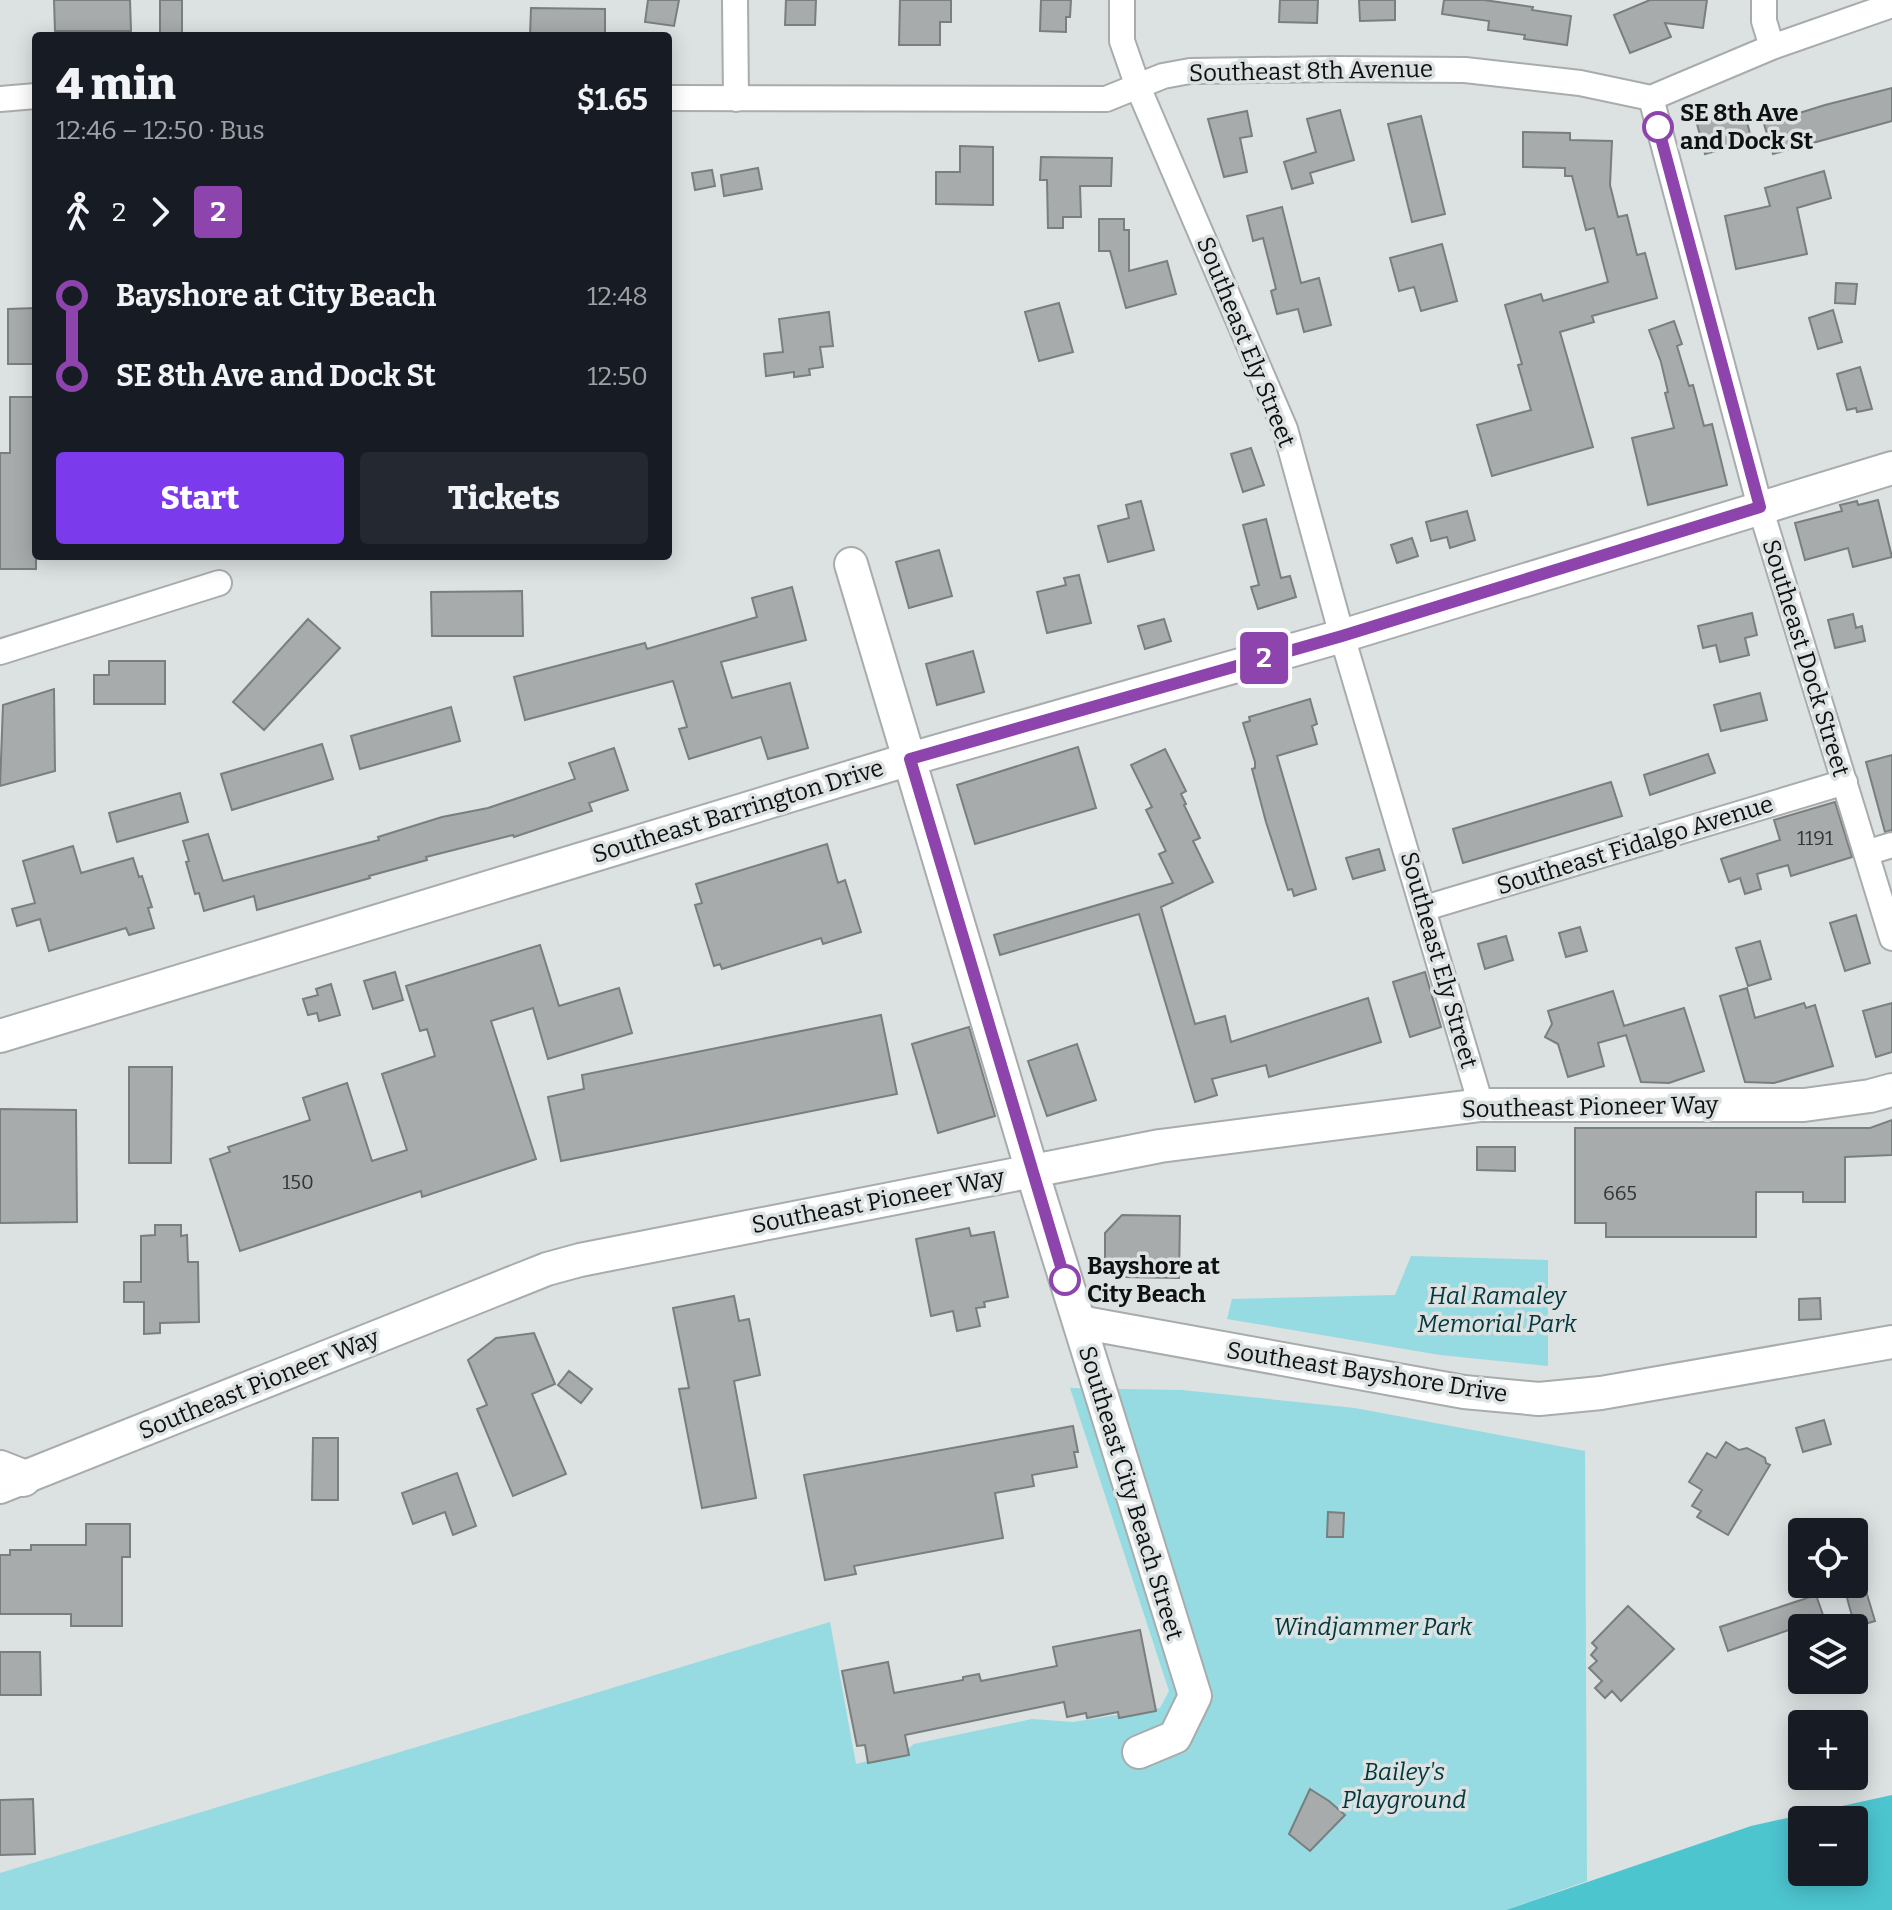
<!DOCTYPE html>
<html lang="en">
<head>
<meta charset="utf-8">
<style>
  :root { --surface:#171b24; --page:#242831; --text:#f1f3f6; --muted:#9ea1a6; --accent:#7c3aed }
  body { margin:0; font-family:Bitter,serif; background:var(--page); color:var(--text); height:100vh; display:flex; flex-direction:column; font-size:30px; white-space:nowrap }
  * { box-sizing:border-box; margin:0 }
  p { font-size:26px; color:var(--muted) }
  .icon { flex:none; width:44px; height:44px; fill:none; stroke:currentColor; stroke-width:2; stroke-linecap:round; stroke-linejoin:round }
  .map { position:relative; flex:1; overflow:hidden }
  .details { position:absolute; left:32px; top:32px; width:640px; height:528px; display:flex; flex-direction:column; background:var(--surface); border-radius:8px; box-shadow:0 4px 20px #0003 }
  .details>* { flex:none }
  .badge { padding:0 16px; border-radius:6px; font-size:28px; line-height:52px }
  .tools { position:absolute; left:1788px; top:1518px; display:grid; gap:16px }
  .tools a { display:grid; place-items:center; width:80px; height:80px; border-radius:8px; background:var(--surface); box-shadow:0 4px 20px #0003; font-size:40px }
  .map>.badge { position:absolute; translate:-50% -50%; box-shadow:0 0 0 4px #fff }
  .legs { display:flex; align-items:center; gap:12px; height:88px; padding:0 24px; font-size:26px }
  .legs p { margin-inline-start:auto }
  .summary { display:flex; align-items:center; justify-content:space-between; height:136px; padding:0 24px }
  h1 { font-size:44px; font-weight:800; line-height:60px }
  .cta { display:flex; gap:16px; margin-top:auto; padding:16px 24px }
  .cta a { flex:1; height:92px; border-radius:8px; background:var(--accent); color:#fff; font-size:32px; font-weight:800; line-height:92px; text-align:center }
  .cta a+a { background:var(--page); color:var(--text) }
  ul { padding:0 24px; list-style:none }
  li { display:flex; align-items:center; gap:28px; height:80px; font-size:30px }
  li i { display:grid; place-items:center; width:12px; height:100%; margin:0 10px; background:currentColor }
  li i::after { content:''; width:20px; height:20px; margin:-10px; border:6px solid; border-radius:50%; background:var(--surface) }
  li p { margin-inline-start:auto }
  li:first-child i { background:linear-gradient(#0000 50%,currentColor 0) }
  li:last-child i { background:linear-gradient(currentColor 50%,#0000 0) }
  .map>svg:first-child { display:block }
</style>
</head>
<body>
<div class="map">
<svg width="1892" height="1910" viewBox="0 0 1892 1910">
  <rect width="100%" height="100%" fill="#dce1e2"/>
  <path fill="#95dbe1" d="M1411,1256L1548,1260V1366L1440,1355L1227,1319L1232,1299L1395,1295Z
    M1070,1388L1182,1390L1355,1408L1585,1451L1587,1881L1506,1910H0V1873L830,1622L856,1764L904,1752L914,1744L1032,1719L1073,1722L1160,1708L1169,1691Z"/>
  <path fill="#4cc5cf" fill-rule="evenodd" d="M1892,1795V1910H1506L1751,1826ZM1802,1820H1854V1872H1802Z"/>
  <path fill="#a7abac" stroke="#797e7e" stroke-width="2" d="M54,0H130L131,31H55Z
    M160,0H182V36H160Z
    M648,0H679L674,26L645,22Z
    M786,0H816L815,25H785Z
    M900,0H951V22H940V45H899Z
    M1041,0H1071L1070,17H1066V32L1040,31Z
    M1280,0H1318L1317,23L1279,22Z
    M1359,0H1395V20L1360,21Z
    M1444,0H1484L1533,7L1532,10L1571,16L1567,45L1524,39L1525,35L1488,30L1489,21L1442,14Z
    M1650,0H1707L1703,28L1665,23L1671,37L1630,53L1614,15Z
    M531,8L605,9V36H530Z
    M1892,88V121L1773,154L1764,124L1825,105Z
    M1340,110L1354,160L1310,173L1313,183L1292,189L1284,162L1316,152L1307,119Z
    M1247,111L1252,136L1240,138L1247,172L1224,177L1208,119Z
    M1744,111L1752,141L1705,154L1697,124Z
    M1421,116L1445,214L1412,222L1388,124Z
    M1523,132L1570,133V140L1612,141L1610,185L1618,217L1627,215L1637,255L1645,253L1657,298L1592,316L1594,322L1560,332L1593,447L1492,476L1477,425L1531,410L1518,365L1522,364L1505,305L1541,294L1543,301L1608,282L1594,228L1586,230L1572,176H1565V168L1523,167Z
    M960,146L993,147V205L936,204V172H960Z
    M1041,157L1112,158L1111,186H1080L1081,217H1063V228H1048L1047,180H1040Z
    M758,168L762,189L724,196L721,175Z
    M712,170L715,186L695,190L692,173Z
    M1824,171L1831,198L1797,208L1807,254L1736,269L1725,216L1770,206L1765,188Z
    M1282,207L1301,283L1319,278L1331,325L1304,332L1298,309L1277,314L1271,291L1276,289L1263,238L1253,241L1247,216Z
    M1099,219H1124V230H1129V271L1167,261L1176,294L1126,308L1110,251H1099Z
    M1442,244L1457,301L1421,311L1414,287L1399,291L1390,258Z
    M1836,283L1857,284L1855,304L1835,303Z
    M1059,303L1073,352L1039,361L1025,312Z
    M36,308V364H8V309Z
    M1833,310L1842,342L1818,349L1809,318Z
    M829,312L833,346L820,347L823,367L809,369L810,375L794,377V372L766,376L764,354L783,352L779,319Z
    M1674,321L1682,344L1677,346L1689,386L1693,385L1704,426L1712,424L1727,485L1648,505L1632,438L1674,428L1665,393L1668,392L1661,362L1649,330Z
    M1860,367L1872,409L1857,412L1856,408L1847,410L1837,374Z
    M10,397H36V569H0V453H10Z
    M1251,448L1264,485L1243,492L1231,454Z
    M1878,500L1892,557L1853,567L1848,548L1805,560L1795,523L1842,511L1840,505L1857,501L1858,505Z
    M1141,501L1154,550L1108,562L1098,526L1129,518L1126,505Z
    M1467,511L1475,540L1450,548L1447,537L1431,541L1426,522Z
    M1266,519L1281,578L1290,576L1296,597L1258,609L1251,587L1259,585L1243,525Z
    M1412,538L1418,556L1397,563L1391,545Z
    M939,550L952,596L909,608L896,562Z
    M1079,575L1091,623L1047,633L1037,592L1066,585L1064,578Z
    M792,587L806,640L721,662L732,698L790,683L808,748L768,759L761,737L689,759L679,729L687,727L673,681L525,720L514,677L645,643L647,649L757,617L752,598Z
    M522,591L523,636H432L431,592Z
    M1752,613L1757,635L1745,638L1749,655L1720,662L1716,645L1703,648L1698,626Z
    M1853,614L1856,628L1862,626L1865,641L1835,648L1828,620Z
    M308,619L340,648L264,730L233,702Z
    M1164,619L1171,641L1145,649L1138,626Z
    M973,651L984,692L937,705L926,664Z
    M109,661H165V704H94V675H109Z
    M54,689L55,771L0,786L3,705Z
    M1760,693L1767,720L1721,731L1714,705Z
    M1310,699L1317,724L1312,726L1317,744L1277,756L1316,889L1294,896L1292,889L1288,890L1266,822L1252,769L1255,768V762L1243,723L1250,721L1249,717Z
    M451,707L460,741L360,769L351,736Z
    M322,744L333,779L232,810L221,774Z
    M1078,747L1096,808L975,844L957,785Z
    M614,748L628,790L589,803L592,811L514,837L513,835L426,857L427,860L369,876L370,878L257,910L254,896L204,911L199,893L195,894L186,862L189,861L183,841L208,834L223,881L379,840L378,837L442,817L488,808L575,779L569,763Z
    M1165,749L1186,791L1181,794L1186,804L1184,805L1200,838L1193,841L1213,882L1161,907L1195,1024L1225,1016L1231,1042L1368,998L1381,1042L1269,1077L1266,1065L1212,1079L1217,1095L1195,1102L1139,914L1000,955L994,935L1173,883L1159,854L1166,851L1146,810L1152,807L1131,765Z
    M1708,754L1715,773L1650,795L1644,775Z
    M1892,755V830L1885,832L1866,762Z
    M1611,782L1622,816L1463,863L1453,829Z
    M180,793L188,822L117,842L109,813Z
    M1835,802L1852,857L1791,876L1788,865L1757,874L1761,889L1745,894L1740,878L1729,882L1721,859L1780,840L1774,820Z
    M827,844L838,883L845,880L861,932L823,944L821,938L722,969L720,964L714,966L695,905L702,903L696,884Z
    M73,846L81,873L133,858L139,877L142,876L152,907L148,908L154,928L129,935L126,928L49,951L40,919L17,926L12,909L35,903L23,861Z
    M1379,849L1385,870L1353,879L1346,858Z
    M1856,915L1870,963L1845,971L1830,923Z
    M1580,927L1587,951L1566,957L1559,933Z
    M1506,936L1513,960L1485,969L1478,944Z
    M1760,941L1771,979L1748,986L1736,948Z
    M540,945L559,1006L619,988L632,1033L548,1059L533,1008L491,1021L536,1159L422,1197L421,1191L240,1251L210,1159L230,1152L228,1147L310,1120L303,1098L347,1083L372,1161L407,1150L382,1074L435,1056L427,1029L420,1031L406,986Z
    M395,972L403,1000L373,1009L364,981Z
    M1425,972L1441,1027L1410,1037L1393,982Z
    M331,984L340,1015L319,1021L317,1013L308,1015L303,999L318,995L316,989Z
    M1747,988L1755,1018L1804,1003L1806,1008L1815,1005L1833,1066L1774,1083L1745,1082L1720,996Z
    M1613,991L1624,1026L1684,1008L1704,1071L1669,1083L1641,1082L1626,1035L1598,1043L1604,1066L1568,1077L1558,1044L1545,1037L1552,1024L1548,1011Z
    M1892,1003V1052L1876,1057L1863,1011Z
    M881,1015L897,1094L561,1161L548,1097L584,1089L582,1075Z
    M969,1027L995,1116L938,1133L912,1044Z
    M1077,1044L1096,1100L1047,1116L1028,1061Z
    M129,1067H172L171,1163H129Z
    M0,1109L76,1110L77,1222L0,1223Z
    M1892,1120V1155L1845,1157V1202H1803V1192H1756V1237H1606V1223H1575V1128H1870Z
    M1477,1147H1515V1171L1477,1170Z
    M1122,1215L1180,1216L1179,1278L1123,1277L1105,1258V1233Z
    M155,1225H181V1236L187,1235L188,1262H198L199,1322L160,1323V1333L144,1334V1302H124V1282H141V1236L155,1235Z
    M969,1228L971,1236L994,1232L1008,1297L984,1302L985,1307L976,1308L980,1326L957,1331L953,1311L931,1316L916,1239Z
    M734,1296L739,1321L749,1319L760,1375L734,1381L756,1498L702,1508L679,1389L689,1388L673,1308Z
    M1820,1298L1821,1319L1799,1320V1299Z
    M534,1333L555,1384L532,1394L566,1474L513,1496L477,1409L487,1405L468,1360L496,1338Z
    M569,1371L592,1389L581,1403L558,1385Z
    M1824,1420L1831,1444L1803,1452L1796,1428Z
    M1073,1426L1078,1452H1074L1077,1467L1032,1475L1034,1486L995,1493L1003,1538L854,1566L856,1574L825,1580L804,1475Z
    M313,1438H338V1500H312Z
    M1726,1442L1739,1450L1747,1448L1765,1458L1766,1463L1770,1465L1728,1535L1697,1517L1701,1511L1692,1506L1702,1490L1689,1482L1707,1453L1716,1458Z
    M457,1473L476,1526L453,1535L445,1512L413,1524L402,1493Z
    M1328,1512L1344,1513L1343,1537H1327Z
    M86,1524H130V1557H122V1626H71V1614H0V1555H10V1550H31V1545H86Z
    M1863,1581L1875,1621L1855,1627L1844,1587Z
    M1816,1595L1824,1618L1728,1651L1720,1627Z
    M1628,1606L1674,1649L1621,1701L1612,1691L1605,1698L1595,1688L1602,1681L1589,1668L1597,1661L1591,1655L1597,1648L1592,1643Z
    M1140,1630L1156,1711L1119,1718L1118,1712L1087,1718L1086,1713L1067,1717L1064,1702L905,1735L909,1755L868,1763L865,1745L857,1746L842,1671L888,1662L894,1693L963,1680V1677L979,1674L981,1681L1057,1666L1053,1647Z
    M0,1652H40L41,1695H0Z
    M1310,1789L1329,1801L1345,1815L1310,1851L1289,1834Z
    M33,1799L35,1854L0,1855V1800Z"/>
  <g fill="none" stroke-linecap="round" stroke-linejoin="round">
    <defs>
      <path id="street" d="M735,0L736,99
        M1122,0V41L1138,87L1285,429L1342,636L1481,1105
        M1764,0V21L1772,47
        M668,98L1106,99L1163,76L1190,71L1335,69L1465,70L1580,83L1651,98L1772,47L1892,5
        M1651,98L1760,507L1892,938
        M0,99L36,96
        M0,652L219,583
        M1866,853L1892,845
        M1425,908L1845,782"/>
      <path id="secondary" d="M851,564L1032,1171L1195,1696L1175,1737L1139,1752
        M0,1036L910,759L1342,636L1892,468
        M1079,1322L1464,1392L1539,1399L1601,1393L1892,1342
        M0,1487L547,1269L580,1260L1160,1146L1481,1105H1804L1870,1096L1892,1090"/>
      <path id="primary" d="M0,1469L23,1478"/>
    </defs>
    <use href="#street" stroke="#a8acad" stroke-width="28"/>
    <use href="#secondary" stroke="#a8acad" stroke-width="36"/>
    <use href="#primary" stroke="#a8acad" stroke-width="40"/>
    <use href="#street" stroke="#fff" stroke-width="24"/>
    <use href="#secondary" stroke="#fff" stroke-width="32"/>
    <use href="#primary" stroke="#fff" stroke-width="36"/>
  </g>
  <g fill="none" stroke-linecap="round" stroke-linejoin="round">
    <defs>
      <path id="line-1" d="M1065,1280L910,759L1342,636L1760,507L1658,127"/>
    </defs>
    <use href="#line-1" stroke="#fff" stroke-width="18"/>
    <use href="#line-1" stroke="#8e44ad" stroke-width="12"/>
  </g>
  <g fill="#fff" stroke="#8e44ad" stroke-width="4">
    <circle cx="1658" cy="127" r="14"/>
    <circle cx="1065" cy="1280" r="14"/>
  </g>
  <g text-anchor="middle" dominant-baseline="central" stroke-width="7" stroke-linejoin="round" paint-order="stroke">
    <g font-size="20" fill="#353737">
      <text x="1815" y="838">1191</text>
      <text x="298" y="1182">150</text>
      <text x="1620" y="1193">665</text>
    </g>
    <g font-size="24" fill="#0f1010" stroke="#dce1e2">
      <text transform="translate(1311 71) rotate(-1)">Southeast 8th Avenue</text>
      <text transform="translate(1246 342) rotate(68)">Southeast Ely Street</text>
      <text transform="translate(1806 658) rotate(73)">Southeast Dock Street</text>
      <text transform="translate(738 811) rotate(-17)">Southeast Barrington Drive</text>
      <text transform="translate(1635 845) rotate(-17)">Southeast Fidalgo Avenue</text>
      <text transform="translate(1439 960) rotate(74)">Southeast Ely Street</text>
      <text transform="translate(1590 1107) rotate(-1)">Southeast Pioneer Way</text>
      <text transform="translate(878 1201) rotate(-11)">Southeast Pioneer Way</text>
      <text transform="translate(1367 1372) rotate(9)">Southeast Bayshore Drive</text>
      <text transform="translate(259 1384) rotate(-22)">Southeast Pioneer Way</text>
      <text transform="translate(1131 1493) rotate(73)">Southeast City Beach Street</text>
    </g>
    <g font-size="24" font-weight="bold" fill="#0f1010" stroke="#dce1e2" text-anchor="start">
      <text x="1680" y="113">SE 8th Ave<tspan x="1680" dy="28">and Dock St</tspan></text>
      <text x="1087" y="1266">Bayshore at<tspan x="1087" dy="28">City Beach</tspan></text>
    </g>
    <g font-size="24" font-style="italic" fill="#00383d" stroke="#dce1e2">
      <text x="1497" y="1296">Hal Ramaley<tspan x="1497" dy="28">Memorial Park</tspan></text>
      <text x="1373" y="1627">Windjammer Park</text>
      <text x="1404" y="1772">Bailey's<tspan x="1404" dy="28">Playground</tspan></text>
    </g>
  </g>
</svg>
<div class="tools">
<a><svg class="icon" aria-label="locate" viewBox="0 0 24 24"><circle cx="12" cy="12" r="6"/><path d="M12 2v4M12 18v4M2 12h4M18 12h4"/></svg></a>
<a><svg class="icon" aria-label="layers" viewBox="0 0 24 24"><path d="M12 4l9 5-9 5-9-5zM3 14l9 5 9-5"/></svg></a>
<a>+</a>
<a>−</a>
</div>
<b class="badge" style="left:1264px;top:658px;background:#8e44ad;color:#fff">2</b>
<section class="details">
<div class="summary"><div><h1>4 min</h1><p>12:46 – 12:50 · Bus</p></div><b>$1.65</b></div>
<div class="legs"><svg class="icon" aria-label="walk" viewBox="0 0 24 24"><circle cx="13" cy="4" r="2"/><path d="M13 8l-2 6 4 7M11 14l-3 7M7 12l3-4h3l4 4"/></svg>2<svg class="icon" aria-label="forward" viewBox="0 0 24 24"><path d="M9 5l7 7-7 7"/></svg><b class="badge" style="background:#8e44ad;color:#fff">2</b></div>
<ul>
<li><i style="color:#8e44ad"></i><b>Bayshore at City Beach</b><p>12:48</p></li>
<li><i style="color:#8e44ad"></i><b>SE 8th Ave and Dock St</b><p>12:50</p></li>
</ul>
<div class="cta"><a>Start</a><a>Tickets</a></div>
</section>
</div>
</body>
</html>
